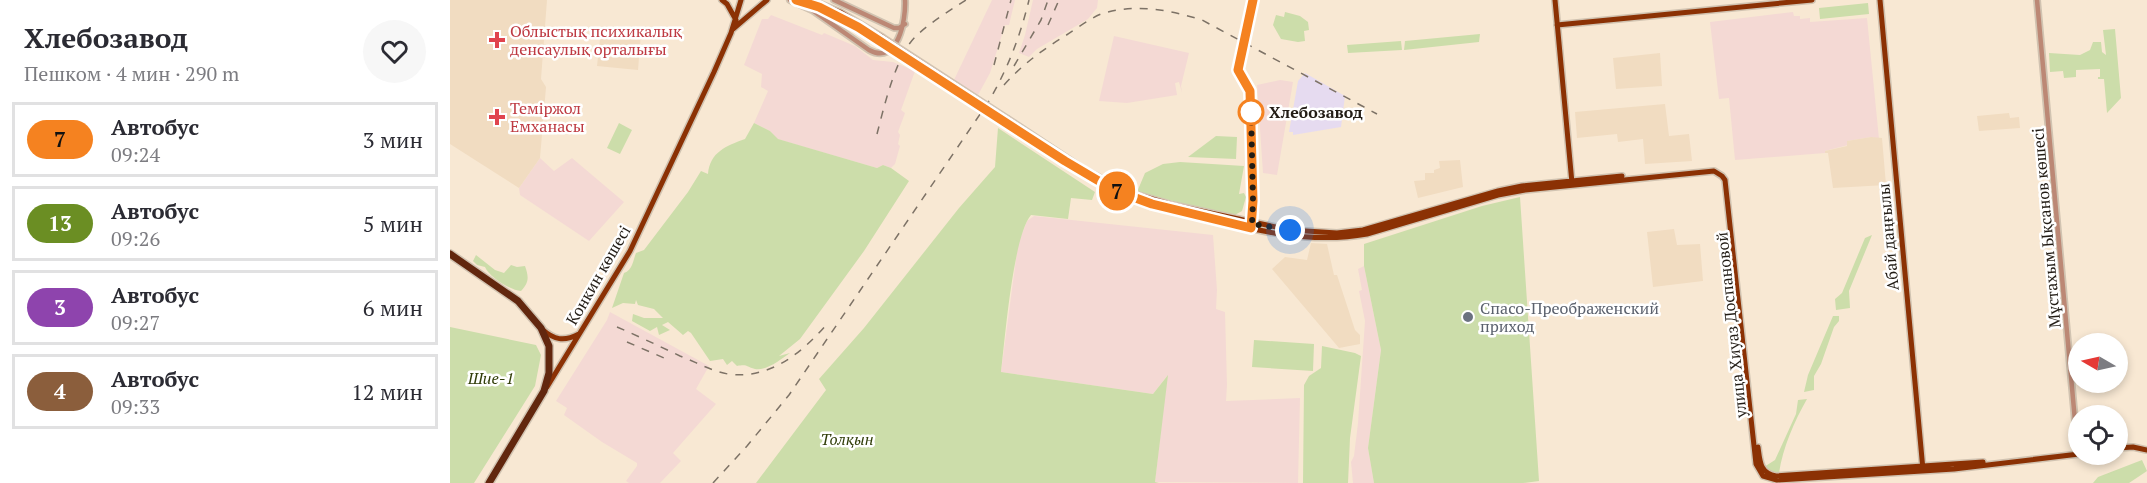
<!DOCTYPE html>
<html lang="ru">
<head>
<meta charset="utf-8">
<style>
  :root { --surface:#fff; --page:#f7f7f7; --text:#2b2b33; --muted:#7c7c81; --line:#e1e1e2 }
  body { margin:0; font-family:"PT Serif",serif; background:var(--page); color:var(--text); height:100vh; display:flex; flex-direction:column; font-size:22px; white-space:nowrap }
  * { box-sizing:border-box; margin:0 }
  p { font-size:20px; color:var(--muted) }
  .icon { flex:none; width:33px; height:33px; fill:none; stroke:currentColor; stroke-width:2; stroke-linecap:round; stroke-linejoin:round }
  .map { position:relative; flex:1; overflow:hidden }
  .details { display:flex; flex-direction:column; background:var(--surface); width:450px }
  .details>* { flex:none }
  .badge { padding:0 12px; border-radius:20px; font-size:21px; line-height:39px }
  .needle { width:39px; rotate:279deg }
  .tools { position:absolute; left:1618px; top:333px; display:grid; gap:12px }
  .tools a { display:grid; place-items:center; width:60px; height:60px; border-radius:50%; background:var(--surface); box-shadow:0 3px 9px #0003; font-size:30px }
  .you { position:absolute; width:30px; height:30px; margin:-15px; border:4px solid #fff; border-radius:50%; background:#1a73e8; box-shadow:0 0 0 9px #1a73e833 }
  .map>.badge { position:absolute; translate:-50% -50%; box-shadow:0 0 0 3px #fff }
  .round { display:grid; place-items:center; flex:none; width:63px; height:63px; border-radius:32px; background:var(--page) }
  .summary { display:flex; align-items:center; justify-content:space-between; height:102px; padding:0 24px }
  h1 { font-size:28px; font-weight:600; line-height:45px }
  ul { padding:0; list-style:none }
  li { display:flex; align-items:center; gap:18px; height:75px; margin:0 12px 9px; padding:0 12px; border:3px solid var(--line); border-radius:0px }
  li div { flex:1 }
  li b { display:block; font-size:22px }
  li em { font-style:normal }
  li .badge { min-width:66px; font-weight:700; text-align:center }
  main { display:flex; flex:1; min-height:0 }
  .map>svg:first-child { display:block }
</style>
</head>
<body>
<main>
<section class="details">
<div class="summary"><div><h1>Хлебозавод</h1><p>Пешком · 4 мин · 290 m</p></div><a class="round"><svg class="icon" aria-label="heart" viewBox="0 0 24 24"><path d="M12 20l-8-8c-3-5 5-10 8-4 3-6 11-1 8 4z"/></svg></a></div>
<ul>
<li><span class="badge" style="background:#f58220;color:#111">7</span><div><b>Автобус</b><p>09:24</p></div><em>3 мин</em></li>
<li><span class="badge" style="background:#6b8e23;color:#fff">13</span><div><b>Автобус</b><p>09:26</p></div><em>5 мин</em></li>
<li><span class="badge" style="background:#8e44ad;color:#fff">3</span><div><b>Автобус</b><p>09:27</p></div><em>6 мин</em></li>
<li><span class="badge" style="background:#8b5e3c;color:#fff">4</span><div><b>Автобус</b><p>09:33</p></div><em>12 мин</em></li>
</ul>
</section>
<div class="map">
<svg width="1697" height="483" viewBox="0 0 1697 483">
  <rect width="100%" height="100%" fill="#f8e8d3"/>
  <path fill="#e6dbf0" d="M855,73L895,96L891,127L843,135V132H839L848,81Z"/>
  <path fill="#f4d9d4" d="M542,0H565L559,25H555L540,73L528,95L504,80Z
    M583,0H648L647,8L638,19L587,49L579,57L569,53L575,35Z
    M1343,12L1344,16H1350V19L1360,18V22L1417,18L1429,139L1421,137L1397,141L1398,145L1375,151V153L1285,160L1279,98L1269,99L1260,22Z
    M321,15L372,35L374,33L405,46L423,60L443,62L465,71L451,110L455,113L448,132L450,135L448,144L450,146L445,164L441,168L433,165L427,168L327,139L320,131L304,123L318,91L311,87L312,74L294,65L312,19H318Z
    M664,36L739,53L731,86L732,93L729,82L725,83L727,95L677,103L649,101Z
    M830,80L843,82L827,175L813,173L807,85Z
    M90,158L104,171L122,158L174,202L139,241L70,195L69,188Z
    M584,216L763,235L767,290L766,309L775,312L777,385L776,401L850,398L848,483L705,482L717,376L703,394L551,372L568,244L577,221Z
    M914,266L931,350L918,448L924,483H903L901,462L904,456L908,423L915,321L909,291L912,290L908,269Z
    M160,312L259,366L246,389L266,404L223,453L231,461L210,483H179L176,481L187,466V463L152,442L114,415L117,408L106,401L157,320Z"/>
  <path fill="#f1dcc1" d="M0,0H97L91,79L96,87L90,158L69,188L0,144Z
    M151,31L191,33L188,70L147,66Z
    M1210,53L1212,86L1166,89L1163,58Z
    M1215,104L1219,136L1239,134L1242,161L1195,164L1193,139L1168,142L1167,134L1127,138L1125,112Z
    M1559,113L1560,118L1569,117L1570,128L1529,131L1527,116Z
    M1421,137L1432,138L1436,185L1383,188L1378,153H1375V151L1397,146V141Z
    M1010,160L1013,187L968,198L964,181L975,180V173H984V170L990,168L989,161Z
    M1224,229L1227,245L1250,244L1253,281L1203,287L1197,232Z
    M861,243L877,244L884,275H887L905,330L910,335V344L889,348L822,269L835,257L857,260Z"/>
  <path fill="#cda" d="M1418,3L1419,14L1370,19L1369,8Z
    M835,12L850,16L858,22L859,30L854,31L855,41L848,42L831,39L823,25L826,15L834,17Z
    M1665,29L1671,98L1657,113L1654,79H1648V77H1650V69L1626,70V77L1614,78L1613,71L1600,72L1599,53L1630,55L1640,50L1643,42H1651L1652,52L1656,55L1653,30Z
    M1030,34L1029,42L954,50L955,41Z
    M951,41L952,50L898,53L897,45Z
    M169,123L182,130L170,154L157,148Z
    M304,123L320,131L328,139L427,168L433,165L441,168L459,181L414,251L350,339L329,356L340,353C331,359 317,371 305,369C296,367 298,364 287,366L282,361L277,365L273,359L260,361L241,333L238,331L233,335L218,322L212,325L220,330L209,335L207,327L200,331L182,321L183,314L194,318H213L204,309L188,305L186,300L185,304L173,303L162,308L174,273C183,270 183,260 186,253L194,250L238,192L251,171L258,174C260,152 276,146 295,139Z
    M548,128L645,192L642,200L621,198L618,219L581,215C563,236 555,340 551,372L703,394L718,375L705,482L709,483H306L376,390L369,379L414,328L509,208L545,167Z
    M766,136L787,137L786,159L738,157Z
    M730,162L794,166L789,194L794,193L796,197L792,211L783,216L687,192L695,173L713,164Z
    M1070,197L1089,481L1073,483H924L918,448L931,350L914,266V244L1032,206Z
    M1422,235L1399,291L1400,308L1386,310L1385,299L1392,293L1415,238Z
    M26,255L45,270L54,273L61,265L67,267L75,266C79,277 79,283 71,291C60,290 39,277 35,267L27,265L23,261Z
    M1383,316H1389V321L1384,327L1371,364L1364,376V390L1354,392L1358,375Z
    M0,327L86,345L91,355L85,386L24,483H0Z
    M804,340L864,344L863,371L802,367Z
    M872,346L905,353L911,356L900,438L898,483H853L854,385L859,376L871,368Z
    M1357,399C1344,422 1333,447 1329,473L1318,471L1314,467L1325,460L1346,414L1348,400Z
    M1692,460L1697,471L1679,483H1643L1648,477Z"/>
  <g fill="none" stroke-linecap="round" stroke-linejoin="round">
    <defs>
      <path id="minor" d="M340,0L362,10L419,50C448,66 456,20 455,0
        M384,0L444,28H449L455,24
        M1587,0L1628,454"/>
      <path id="major" d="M272,0L277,4L286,20
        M346,0L388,15L430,41
        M361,0L390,12L432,37
        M1105,0L1122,183
        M1430,0L1473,470
        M1107,25L1362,0
        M283,29L317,0
        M558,119L635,170L678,192L723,205L840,230L887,233L913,230L1048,191L1072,186L1172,176
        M556,123C591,146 626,172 664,190C689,201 716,207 742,214C799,229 858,245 917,234L1048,195L1075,190L1264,171L1272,176L1275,180L1306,464L1313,476L1327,480L1504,469L1629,454
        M801,227L803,201L800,91L788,70L802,0
        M92,329C104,340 114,342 129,334
        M97,387L180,251L264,72L281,33L291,0
        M1308,447C1310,462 1310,473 1326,476L1533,462
        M1668,448L1683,447L1697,450"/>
      <path id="highway" d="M0,254L68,301L91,328L99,346V373L94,391L39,483"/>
    </defs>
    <use href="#minor" stroke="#d1c3b1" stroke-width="8"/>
    <use href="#major" stroke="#d1c3b1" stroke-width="8"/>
    <use href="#highway" stroke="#d1c3b1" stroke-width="10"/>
    <use href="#minor" stroke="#bc8875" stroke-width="4.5"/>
    <use href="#major" stroke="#8b3104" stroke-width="5"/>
    <use href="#highway" stroke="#62270e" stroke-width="7"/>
    <path stroke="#7d7266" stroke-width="1.5" stroke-dasharray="8 8" stroke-linecap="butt" d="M598,25L609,0
      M544,65L561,0
      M564,66L591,20L598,0
      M554,85C572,65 592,50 615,36C626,29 639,19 651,14C686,3 719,10 752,20L927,114
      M427,134C434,107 446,55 466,36C481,22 499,11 516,0
      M167,327C188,336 209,346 230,356C246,362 261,371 278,374C319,380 352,353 377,324
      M177,342L221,361
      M263,483L297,446L339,395L537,104C557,71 570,37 579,0"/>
    <defs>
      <path id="major-bridge" d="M432,37L558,119
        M430,41L556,123"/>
    </defs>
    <use href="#major-bridge" stroke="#d1c3b1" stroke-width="8" stroke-linecap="butt"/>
    <use href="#major-bridge" stroke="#8b3104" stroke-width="5"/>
  </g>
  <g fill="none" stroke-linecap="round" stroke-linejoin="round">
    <defs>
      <path id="line" d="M346,0L369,7L408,27L615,161L664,190L702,204L801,228L803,201L800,91L788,70L803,0"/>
    </defs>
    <use href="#line" stroke="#fff" stroke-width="14"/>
    <use href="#line" stroke="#f58220" stroke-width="9"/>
    <path stroke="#221c15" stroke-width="6" stroke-dasharray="0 10.8" d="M801,112L803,201L802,224L840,230"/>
  </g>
  <g fill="#e0444e" stroke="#fff" stroke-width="2">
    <path d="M44 31h6v6h6v6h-6v6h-6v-6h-6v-6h6z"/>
    <path d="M44 108h6v6h6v6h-6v6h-6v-6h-6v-6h6z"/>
  </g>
  <circle fill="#fff" stroke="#f58220" stroke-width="3" cx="801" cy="112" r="12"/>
  <circle fill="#6b7280" stroke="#fff" stroke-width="2" cx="1018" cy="317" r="6"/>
  <g text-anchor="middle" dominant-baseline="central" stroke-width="5" stroke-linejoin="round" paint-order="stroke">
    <g font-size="16" fill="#be3a42" stroke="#fff" text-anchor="start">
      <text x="60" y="31">Облыстық психикалық<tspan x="60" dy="18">денсаулық орталығы</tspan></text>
      <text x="60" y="108">Теміржол<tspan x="60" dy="18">Емханасы</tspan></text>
    </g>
    <g font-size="16" font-weight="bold" fill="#221c15" stroke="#fff" text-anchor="start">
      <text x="819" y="112">Хлебозавод</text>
    </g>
    <g font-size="16" fill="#221c15" stroke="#fff">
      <text transform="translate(1596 228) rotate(-95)">Мұстахым Ықсанов көшесі</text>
      <text transform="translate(1438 237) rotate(-95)">Абай даңғылы</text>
      <text transform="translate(148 275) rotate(-60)">Конкин көшесі</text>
      <text transform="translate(1281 325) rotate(-96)">улица Хиуаз Доспановой</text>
    </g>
    <g font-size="16" fill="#5b616d" stroke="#fff" text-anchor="start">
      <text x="1030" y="308">Спасо-Преображенский<tspan x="1030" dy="18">приход</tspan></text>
    </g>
    <g font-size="16" font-style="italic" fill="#313d09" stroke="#fff">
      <text x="41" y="378">Шие-1</text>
      <text x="397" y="439">Толқын</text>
    </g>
  </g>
</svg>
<div class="tools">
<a><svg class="needle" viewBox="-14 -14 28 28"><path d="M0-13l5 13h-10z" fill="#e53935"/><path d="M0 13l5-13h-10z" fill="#7c7c81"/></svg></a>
<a><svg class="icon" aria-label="locate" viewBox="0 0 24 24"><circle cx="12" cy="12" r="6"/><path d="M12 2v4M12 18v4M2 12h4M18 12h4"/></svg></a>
</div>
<div class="you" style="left:840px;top:230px"></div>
<b class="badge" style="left:667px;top:191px;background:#f58220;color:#111">7</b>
</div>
</main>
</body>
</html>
